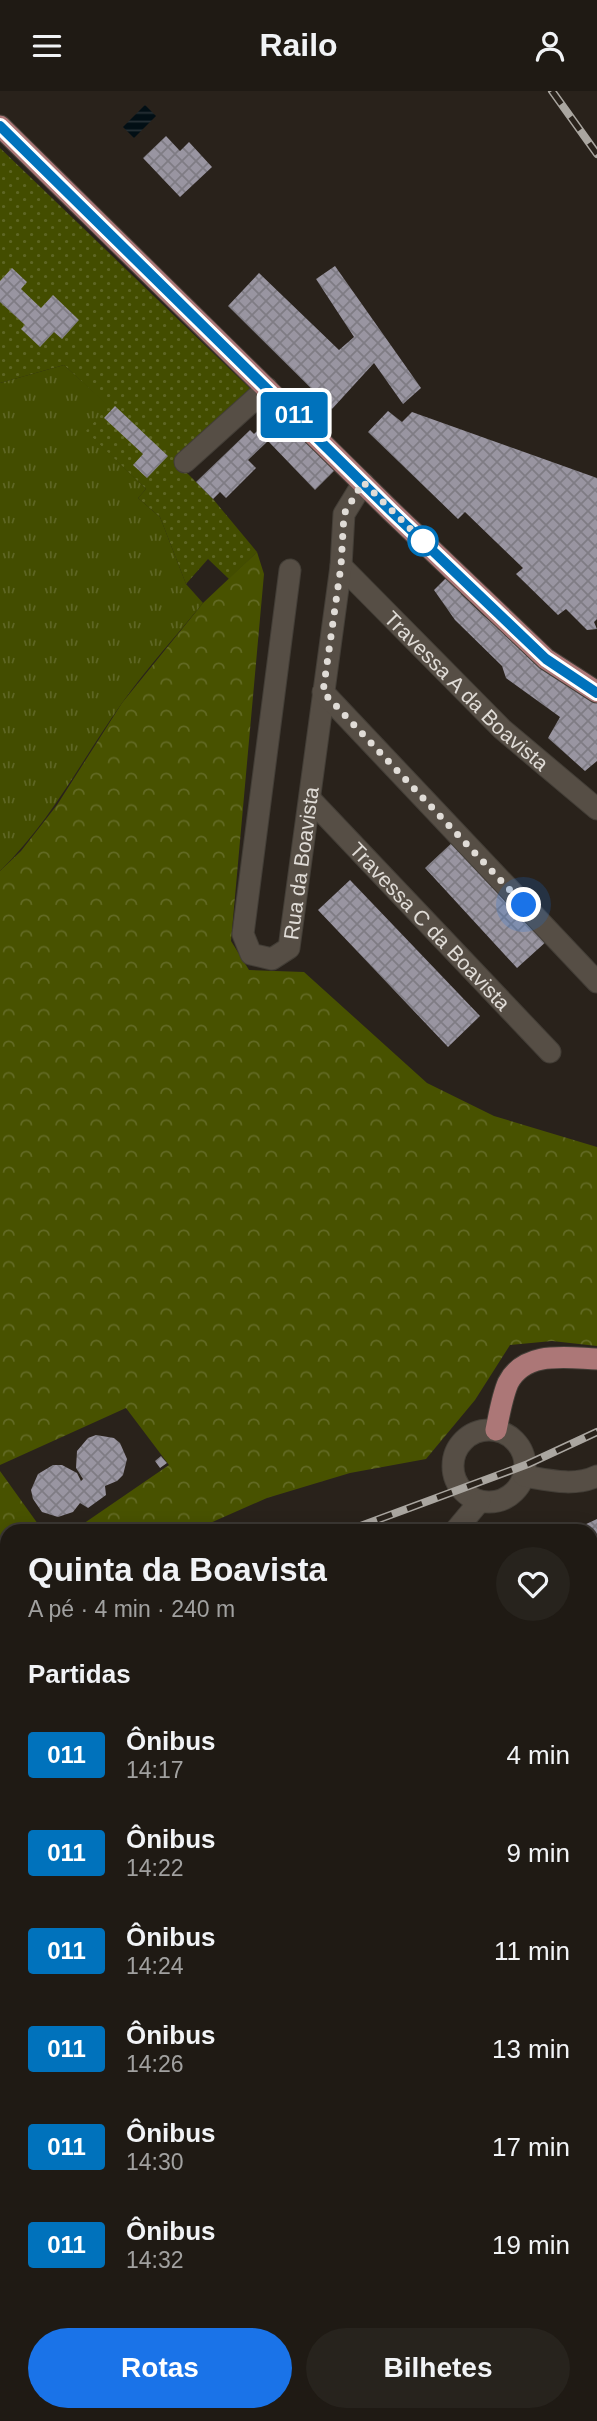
<!DOCTYPE html>
<html lang="pt">
<head>
<meta charset="utf-8">
<style>
  :root { --surface:#1f1a14; --page:#27231d; --text:#f1f3f6; --muted:#a1a1a0; --line:#3c3834; --accent:#1a73e8 }
  body { margin:0; font-family:Helvetica,sans-serif; background:var(--page); color:var(--text); height:100vh; display:flex; flex-direction:column; font-size:26px; white-space:nowrap }
  * { box-sizing:border-box; margin:0 }
  p { font-size:23px; color:var(--muted) }
  .icon { flex:none; width:38px; height:38px; fill:none; stroke:currentColor; stroke-width:2; stroke-linecap:round; stroke-linejoin:round }
  .map { position:relative; flex:1; overflow:hidden }
  .side { position:absolute; left:0px; top:1433px; width:598px; height:898px; display:flex; flex-direction:column; background:var(--surface); border-radius:21px 21px 0 0; box-shadow:0 4px 18px #0003,0 0 0 2px var(--line) }
  .side>* { flex:none }
  .badge { padding:0 14px; border-radius:5px; font-size:24px; line-height:46px }
  .you { position:absolute; width:35px; height:35px; margin:-18px; border:5px solid #fff; border-radius:50%; background:#1a73e8; box-shadow:0 0 0 10px #1a73e833 }
  .map>.badge { position:absolute; translate:-50% -50%; box-shadow:0 0 0 4px #fff }
  h2 { padding:0 28px; font-size:26px; line-height:63px }
  .round { display:grid; place-items:center; flex:none; width:74px; height:74px; border-radius:37px; background:var(--page) }
  .head { display:flex; align-items:center; justify-content:space-between; height:119px; padding:0 28px }
  h1 { font-size:33px; font-weight:600; line-height:52px }
  .cta { display:flex; gap:14px; margin-top:auto; padding:14px 28px }
  .cta a { flex:1; height:80px; border-radius:42px; background:var(--accent); color:#fff; font-size:28px; font-weight:600; line-height:80px; text-align:center }
  .cta a+a { background:var(--page); color:var(--text) }
  ul { padding:0; list-style:none }
  li { display:flex; align-items:center; gap:21px; height:98px; padding:0 28px }
  li div { flex:1 }
  li b { display:block; font-size:26px }
  li em { font-style:normal }
  li .badge { min-width:77px; font-weight:700; text-align:center }
  header { display:flex; justify-content:space-between; align-items:center; height:91px; padding:0 28px; background:var(--surface); font-size:32px; font-weight:600 }
  .map>svg:first-child { display:block }
</style>
</head>
<body>
<header><svg class="icon" aria-label="menu" viewBox="0 0 24 24"><path d="M4 6h16M4 12h16M4 18h16"/></svg>Railo<svg class="icon" aria-label="person" viewBox="0 0 24 24"><circle cx="12" cy="8" r="4"/><path d="M4 21q1-7 8-7t8 7"/></svg></header>
<div class="map">
<svg width="597" height="2330" viewBox="0 0 597 2330">
  <defs>
    <pattern id="grass-dots" width="8" height="8" patternUnits="userSpaceOnUse" patternTransform="scale(1.75)"><rect width="8" height="8" fill="#434d00"/><path d="M2 2h.1M6 6h.1" fill="none" stroke="#5e6624" stroke-width="1.8" stroke-linecap="round"/></pattern>
    <pattern id="forest-crowns" width="20" height="18" patternUnits="userSpaceOnUse" patternTransform="scale(1.75)"><rect width="20" height="18" fill="#485200"/><path d="M2 6a3 3 0 1 1 6 0M12 15a3 3 0 1 1 6 0" fill="none" stroke="#626a24"/></pattern>
    <pattern id="park-tufts" width="24" height="20" patternUnits="userSpaceOnUse" patternTransform="scale(1.75)"><rect width="24" height="20" fill="#434d00"/><path d="M3 7l-1-3M5 7V3M7 7l1-3M15 17l-1-3M17 17v-4M19 17l1-3" fill="none" stroke="#5e6624"/></pattern>
    <pattern id="water-rules" width="6" height="5" patternUnits="userSpaceOnUse" patternTransform="scale(1.75)"><rect width="6" height="5" fill="#020f15"/><path d="M0 2.5h6" fill="none" stroke="#273136"/></pattern>
    <pattern id="building-cross-hatch" width="8" height="8" patternUnits="userSpaceOnUse" patternTransform="scale(1.75)"><rect width="8" height="8" fill="#9995a1"/><path d="M0 0l8 8M0 8l8-8" fill="none" stroke="#7f7c84"/></pattern>
  </defs>
  <rect width="100%" height="100%" fill="#29221b"/>
  <path fill="url(#grass-dots)" d="M0,57L261,308L185,380L213,408L257,461L229,488L208,468L186,493L160,426L138,407L146,398L85,340L108,315L64,274L0,292Z"/>
  <path fill="url(#forest-crowns)" d="M257,461L264,483L231,850L249,879L304,881L427,992L494,1025L597,1056V1255L552,1250L510,1254L475,1309L426,1368L350,1382L267,1407L192,1440H53L80,1435L169,1374L126,1317L0,1374V780L21,760L57,714L122,612L203,512Z
    M0,1380L43,1440H7V1521L0,1524Z"/>
  <path fill="url(#park-tufts)" d="M64,274L109,315L86,340L146,398L138,407L160,426L186,493L203,512C176,545 147,577 122,612C81,670 52,729 0,780V292Z"/>
  <path fill="url(#water-rules)" d="M145,14L156,25L134,47L123,36Z"/>
  <path fill="url(#building-cross-hatch)" d="M166,45L180,60L189,51L212,76L180,106L143,67Z
    M335,175L421,297L403,313L374,272L332,318L228,215L259,182L339,259L354,246L316,188Z
    M12,177L27,191L21,198L41,217L53,204L79,229L62,248L54,241L40,256L21,238L25,234L0,211V190Z
    M115,315L168,365L147,387L133,374L143,363L104,327Z
    M278,320L335,379L315,399L268,350L248,369L256,377L226,407L220,401L213,408L196,391L250,339L254,343Z
    M388,320L402,331L412,321L597,387V528L594,531L597,538L587,539L566,518L558,524L516,483L523,477L465,421L458,428L368,341Z
    M448,485L464,499L461,503L484,525L544,574L597,609V670L585,680L548,647L560,626L506,587L502,575L455,529L434,499Z
    M456,748L548,849L517,877L425,777Z
    M350,789L480,925L448,956L318,819Z
    M96,1344L114,1347L120,1352L127,1368L123,1384L117,1390L105,1395L106,1404L88,1417L80,1412L73,1421L58,1426L42,1421L33,1408L31,1399L38,1383L53,1374H62L77,1382L81,1390L83,1388L76,1377L77,1360L88,1347Z
    M161,1365L167,1372L160,1377L155,1370Z
    M597,1428V1504L592,1507V1440H571Z
    M7,1527V1636L0,1639V1530Z
    M3,1694L7,1703V1766L0,1751V1696Z
    M7,1915V1965L0,1968V1918Z
    M7,2161V2257L0,2240V2164Z
    M592,2183L597,2191V2239L592,2243Z
    M597,2265V2296L592,2300V2269Z
    M7,2294V2324H123L110,2330H0V2297Z
    M291,2324H328L323,2330H287Z
    M373,2324H540L544,2330H376Z"/>
  <g fill="none" stroke-linecap="round" stroke-linejoin="round">
    <defs>
      <g id="minor">
        <path d="M185,371L267,297"/>
        <path id="s1" d="M341,475L502,638L597,718"/>
        <path id="s2" d="M290,479L243,843L251,863L272,868L289,857L341,475L344,423L363,392"/>
        <path d="M323,601L597,891"/>
        <path id="s3" d="M310,708L550,961"/>
        <circle cx="489" cy="1375" r="36"/>
        <path d="M524,1385C548,1389 574,1396 597,1385"/>
        <path d="M455,1440L480,1410"/>
        <path d="M0,1672L7,1669"/>
        <path d="M592,1762L597,1759"/>
        <path d="M0,1895L7,1892"/>
        <path d="M592,2010L597,2006"/>
        <path d="M592,2124L597,2134"/>
      </g>
      <path id="major" d="M0,35L391,420L546,568L597,601
        M496,1339C499,1325 502,1306 508,1292C525,1259 567,1267 597,1268"/>
    </defs>
    <use href="#minor" stroke="#433e37" stroke-width="23"/>
    <use href="#major" stroke="#433e37" stroke-width="23"/>
    <use href="#minor" stroke="#564e45" stroke-width="21"/>
    <use href="#major" stroke="#ac7777" stroke-width="21"/>
    <defs>
      <path id="rail" d="M552,0L597,63
        M347,1440L528,1373L597,1341"/>
    </defs>
    <use href="#rail" stroke="#aaa6a0" stroke-width="8"/>
    <use href="#rail" stroke="#29221b" stroke-width="5" stroke-dasharray="16" stroke-linecap="butt"/>
  </g>
  <g fill="none" stroke-linecap="round" stroke-linejoin="round">
    <defs>
      <path id="line" d="M0,35L391,420L546,568L597,602"/>
    </defs>
    <use href="#line" stroke="#fff" stroke-width="16"/>
    <use href="#line" stroke="#0072bc" stroke-width="10"/>
    <path stroke="#e0dcd7" stroke-width="7" stroke-dasharray="0 12.6" d="M423,450L430,457L363,391L344,423L341,475L323,601L524,814"/>
  </g>
  <circle fill="#fff" stroke="#0072bc" stroke-width="3.5" cx="423" cy="450" r="14"/>
  <g text-anchor="middle" dominant-baseline="central" stroke-width="7" stroke-linejoin="round" paint-order="stroke">
    <g font-size="21" fill="#e0dcd7" stroke="#29221b">
      <text stroke="none"><textPath href="#s1" startOffset="177">Travessa A da Boavista</textPath></text>
      <text stroke="none"><textPath href="#s2" startOffset="516">Rua da Boavista</textPath></text>
      <text stroke="none"><textPath href="#s3" startOffset="175">Travessa C da Boavista</textPath></text>
    </g>
  </g>
</svg>
<div class="you" style="left:524px;top:814px"></div>
<b class="badge" style="left:294px;top:324px;background:#0072bc;color:#fff">011</b>
<section class="side">
<div class="head"><div><h1>Quinta da Boavista</h1><p>A pé · 4 min · 240 m</p></div><a class="round"><svg class="icon" aria-label="heart" viewBox="0 0 24 24"><path d="M12 20l-8-8c-3-5 5-10 8-4 3-6 11-1 8 4z"/></svg></a></div>
<h2>Partidas</h2>
<ul>
<li><span class="badge" style="background:#0072bc;color:#fff">011</span><div><b>Ônibus</b><p>14:17</p></div><em>4 min</em></li>
<li><span class="badge" style="background:#0072bc;color:#fff">011</span><div><b>Ônibus</b><p>14:22</p></div><em>9 min</em></li>
<li><span class="badge" style="background:#0072bc;color:#fff">011</span><div><b>Ônibus</b><p>14:24</p></div><em>11 min</em></li>
<li><span class="badge" style="background:#0072bc;color:#fff">011</span><div><b>Ônibus</b><p>14:26</p></div><em>13 min</em></li>
<li><span class="badge" style="background:#0072bc;color:#fff">011</span><div><b>Ônibus</b><p>14:30</p></div><em>17 min</em></li>
<li><span class="badge" style="background:#0072bc;color:#fff">011</span><div><b>Ônibus</b><p>14:32</p></div><em>19 min</em></li>
</ul>
<div class="cta"><a>Rotas</a><a>Bilhetes</a></div>
</section>
</div>
</body>
</html>
